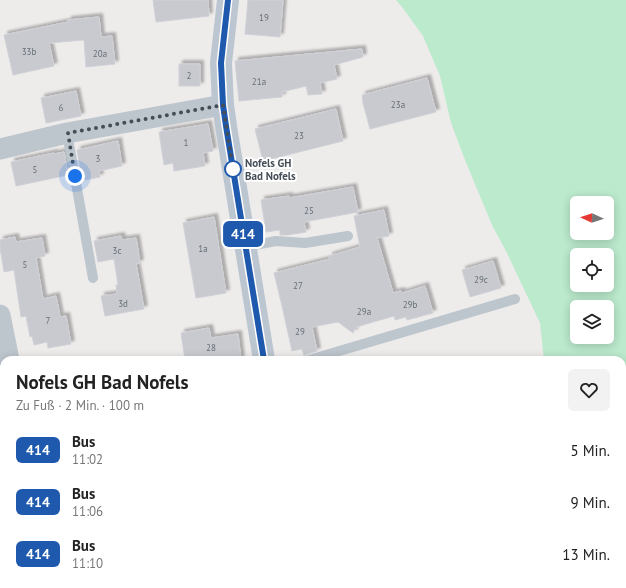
<!DOCTYPE html>
<html lang="de">
<head>
<meta charset="utf-8">
<style>
  :root { --surface:#fff; --page:#f2f2f2; --text:#222; --muted:#767676 }
  body { margin:0; font-family:"PT Sans",sans-serif; background:var(--page); color:var(--text); height:100vh; display:flex; flex-direction:column; font-size:15px; white-space:nowrap }
  * { box-sizing:border-box; margin:0 }
  p { font-size:13px; color:var(--muted) }
  .icon { flex:none; width:22px; height:22px; fill:none; stroke:currentColor; stroke-width:2; stroke-linecap:round; stroke-linejoin:round }
  .map { position:relative; flex:1; overflow:hidden }
  .drawer { position:absolute; left:0px; top:356px; width:626px; height:232px; display:flex; flex-direction:column; background:var(--surface); border-radius:12px 12px 0 0; box-shadow:0 2px 10px #0003 }
  .drawer>* { flex:none }
  .badge { padding:0 8px; border-radius:6px; font-size:14px; line-height:26px }
  .needle { width:26px; rotate:273deg }
  .fabs { position:absolute; left:570px; top:196px; display:grid; gap:8px }
  .fabs a { display:grid; place-items:center; width:44px; height:44px; border-radius:6px; background:var(--surface); box-shadow:0 2px 10px #0003; font-size:20px }
  .you { position:absolute; width:20px; height:20px; margin:-10px; border:3px solid #fff; border-radius:50%; background:#1a73e8; box-shadow:0 0 0 6px #1a73e833 }
  .map>.badge { position:absolute; translate:-50% -50%; box-shadow:0 0 0 2px #fff }
  .round { display:grid; place-items:center; flex:none; width:42px; height:42px; border-radius:6px; background:var(--page) }
  .head { display:flex; align-items:center; justify-content:space-between; height:68px; padding:0 16px }
  h1 { font-size:19px; font-weight:600; line-height:30px }
  ul { padding:0; list-style:none }
  li { display:flex; align-items:center; gap:12px; height:52px; padding:0 16px }
  li div { flex:1 }
  li b { display:block; font-size:15px }
  li em { font-style:normal }
  li .badge { min-width:44px; font-weight:700; text-align:center }
  .map>svg:first-child { display:block }
</style>
</head>
<body>
<div class="map">
<svg width="626" height="588" viewBox="0 0 626 588">
  <defs>
    <filter id="shadow"><feDropShadow dx="3.5" dy="-3.5" stdDeviation="1" flood-color="#0004"/></filter>
  </defs>
  <rect width="100%" height="100%" fill="#eeebeb"/>
  <path fill="#bbeacd" fill-rule="evenodd" d="M396,0H626V444L622,439V360H544L540,323L506,251L492,225L465,160L451,123L440,76L423,36L402,7ZM577,203H607V233H577ZM577,255H607V285H577ZM577,307H607V337H577Z"/>
  <path fill="#c8cad0" stroke="#cfd1d7" filter="url(#shadow)" d="M153,0H208L209,16L156,22Z
    M248,0H283L280,37L245,34Z
    M99,17L101,37L112,36L115,64L86,67L84,40L49,43L54,66L13,75L4,35L68,22V20Z
    M362,49L363,57L334,65L337,79L320,83L322,94L308,95L306,86L282,92V97L239,101L235,61Z
    M179,64H200V86H179Z
    M427,78L436,112L370,129L363,103L362,95Z
    M76,91L81,116L46,123L41,98Z
    M336,109L343,141L263,161L255,129Z
    M208,124L213,151L203,153L205,166L174,171L173,163L164,165L159,132Z
    M118,141L122,166L99,171L100,177L85,180L83,174H81L77,150Z
    M64,152L68,175L16,186L11,162L54,153V154Z
    M353,187L358,212L304,222L306,232L288,235H280V230L266,232L261,200L289,196V198Z
    M384,210L389,236L377,238L393,293L401,291L402,293L425,286L433,313L407,320L406,317L395,320L394,316L356,327L353,333L338,322L312,327L317,351L307,354L304,356L302,349L292,351L282,306L274,273L330,259L329,256L360,247L354,216Z
    M214,217L226,293L196,298L183,223Z
    M121,236L122,240L136,238L140,263L136,264L144,309L105,316L101,296L117,294L116,285H118L114,259L98,262L94,241Z
    M15,237L16,242L42,238L45,256L36,258L43,299L56,296L60,317L66,316L71,344L48,348L47,342L34,345L32,336L30,337L26,316L21,317L14,270L4,272L0,248V240Z
    M493,261L501,288L470,297L462,270Z
    M209,328L211,338L238,334L241,360H185L181,333Z"/>
  <g fill="none" stroke-linecap="round" stroke-linejoin="round">
    <path stroke="#bdc5cd" stroke-width="10" d="M67,133L93,278
      M245,247L276,241L305,243L348,236
      M309,360L515,299"/>
    <path stroke="#bdc5cd" stroke-width="21" d="M0,149L67,133L223,105
      M0,315L9,360
      M0,535H4
      M58,584V588"/>
    <path stroke="#bcc6d1" stroke-width="22" d="M228,0L221,63L223,105L226,126L264,360
      M330,584L331,588"/>
  </g>
  <g fill="none" stroke-linecap="round" stroke-linejoin="round">
    <defs>
      <path id="line" d="M228,0L221,63L223,105L226,126L264,360"/>
    </defs>
    <use href="#line" stroke="#fff" stroke-width="9"/>
    <use href="#line" stroke="#1e59ae" stroke-width="6"/>
    <path stroke="#454e57" stroke-width="4" stroke-dasharray="0 7.2" d="M75,176L68,133L223,105L233,169"/>
  </g>
  <circle fill="#fff" stroke="#1e59ae" stroke-width="2" cx="233" cy="169" r="8"/>
  <g text-anchor="middle" dominant-baseline="central" stroke-width="4" stroke-linejoin="round" paint-order="stroke">
    <g font-size="9" fill="#666d75">
      <text x="264" y="17">19</text>
      <text x="29" y="51">33b</text>
      <text x="100" y="53">20a</text>
      <text x="189" y="75">2</text>
      <text x="259" y="81">21a</text>
      <text x="398" y="104">23a</text>
      <text x="61" y="107">6</text>
      <text x="299" y="135">23</text>
      <text x="186" y="142">1</text>
      <text x="98" y="158">3</text>
      <text x="35" y="169">5</text>
      <text x="309" y="210">25</text>
      <text x="203" y="248">1a</text>
      <text x="117" y="250">3c</text>
      <text x="25" y="264">5</text>
      <text x="481" y="279">29c</text>
      <text x="298" y="285">27</text>
      <text x="123" y="303">3d</text>
      <text x="410" y="304">29b</text>
      <text x="364" y="311">29a</text>
      <text x="48" y="320">7</text>
      <text x="300" y="331">29</text>
      <text x="211" y="347">28</text>
    </g>
    <g font-size="11" font-weight="bold" fill="#454e57" stroke="#fff" text-anchor="start">
      <text x="245" y="163">Nofels GH<tspan x="245" dy="13">Bad Nofels</tspan></text>
    </g>
  </g>
</svg>
<div class="fabs">
<a><svg class="needle" viewBox="-14 -14 28 28"><path d="M0-13l5 13h-10z" fill="#e53935"/><path d="M0 13l5-13h-10z" fill="#767676"/></svg></a>
<a><svg class="icon" aria-label="locate" viewBox="0 0 24 24"><circle cx="12" cy="12" r="6"/><path d="M12 2v4M12 18v4M2 12h4M18 12h4"/></svg></a>
<a><svg class="icon" aria-label="layers" viewBox="0 0 24 24"><path d="M12 4l9 5-9 5-9-5zM3 14l9 5 9-5"/></svg></a>
</div>
<div class="you" style="left:75px;top:176px"></div>
<b class="badge" style="left:243px;top:234px;background:#1e59ae;color:#fff">414</b>
<section class="drawer">
<div class="head"><div><h1>Nofels GH Bad Nofels</h1><p>Zu Fuß · 2 Min. · 100 m</p></div><a class="round"><svg class="icon" aria-label="heart" viewBox="0 0 24 24"><path d="M12 20l-8-8c-3-5 5-10 8-4 3-6 11-1 8 4z"/></svg></a></div>
<ul>
<li><span class="badge" style="background:#1e59ae;color:#fff">414</span><div><b>Bus</b><p>11:02</p></div><em>5 Min.</em></li>
<li><span class="badge" style="background:#1e59ae;color:#fff">414</span><div><b>Bus</b><p>11:06</p></div><em>9 Min.</em></li>
<li><span class="badge" style="background:#1e59ae;color:#fff">414</span><div><b>Bus</b><p>11:10</p></div><em>13 Min.</em></li>
</ul>
</section>
</div>
</body>
</html>
